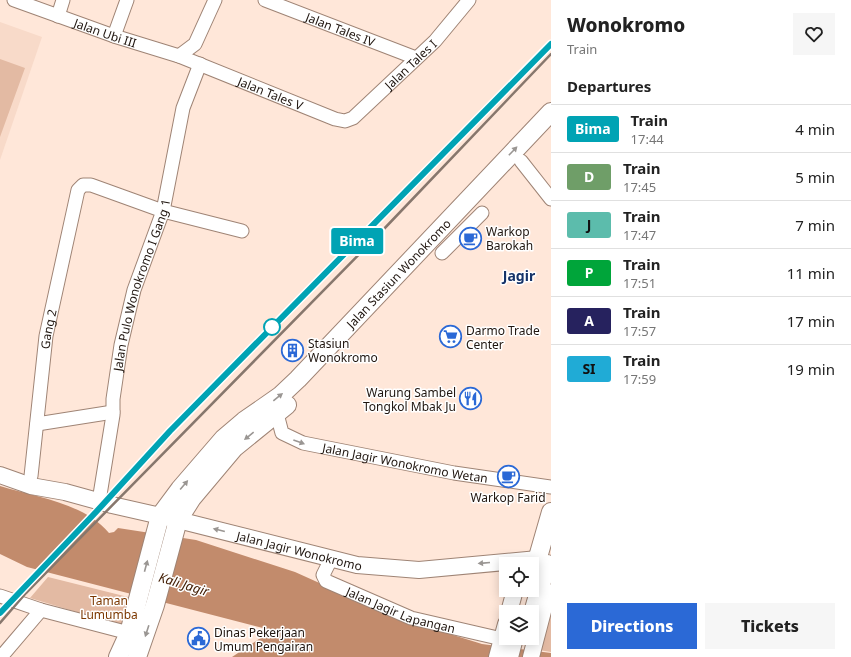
<!DOCTYPE html>
<html lang="en">
<head>
<meta charset="utf-8">
<style>
  :root { --surface:#fff; --page:#f6f6f6; --text:#222; --muted:#767676; --line:#e0e0e0; --accent:#2b69d6 }
  body { margin:0; font-family:"Noto Sans",sans-serif; background:var(--page); color:var(--text); height:100vh; display:flex; flex-direction:column; font-size:15px; white-space:nowrap }
  * { box-sizing:border-box; margin:0 }
  p { font-size:13px; color:var(--muted) }
  .icon { flex:none; width:22px; height:22px; fill:none; stroke:currentColor; stroke-width:2; stroke-linecap:round; stroke-linejoin:round }
  .map { position:relative; flex:1; overflow:hidden }
  .drawer { display:flex; flex-direction:column; background:var(--surface); width:300px }
  .drawer>* { flex:none }
  .badge { padding:0 8px; border-radius:3px; font-size:14px; line-height:26px }
  .buttons { position:absolute; left:499px; top:557px; display:grid; gap:8px }
  .buttons a { display:grid; place-items:center; width:40px; height:40px; border-radius:0px; background:var(--surface); box-shadow:0 2px 10px #0003; font-size:20px }
  .map>.badge { position:absolute; translate:-50% -50%; box-shadow:0 0 0 2px #fff }
  h2 { padding:0 16px; font-size:15px; line-height:36px }
  .round { display:grid; place-items:center; flex:none; width:42px; height:42px; border-radius:0px; background:var(--page) }
  .summary { display:flex; align-items:center; justify-content:space-between; height:68px; padding:0 16px }
  h1 { font-size:19px; font-weight:800; line-height:30px }
  .action { display:flex; gap:8px; margin-top:auto; padding:8px 16px }
  .action a { flex:1; height:46px; border-radius:0px; background:var(--accent); color:#fff; font-size:16px; font-weight:800; line-height:46px; text-align:center }
  .action a+a { background:var(--page); color:var(--text) }
  ul { padding:0; list-style:none }
  li { display:flex; align-items:center; gap:12px; height:48px; padding:0 16px; border-top:1px solid var(--line) }
  li div { flex:1 }
  li b { display:block; font-size:15px }
  li em { font-style:normal }
  li .badge { min-width:44px; font-weight:700; text-align:center }
  main { display:flex; flex:1; min-height:0 }
  .map>svg:first-child { display:block }
</style>
</head>
<body>
<main>
<div class="map">
<svg width="551" height="657" viewBox="0 0 551 657">
  <rect width="100%" height="100%" fill="#ffe7d9"/>
  <path fill="#f8dac9" d="M0,22L42,37L0,160Z"/>
  <path fill="#e3baa3" d="M0,59L25,68L0,137Z
    M48,577L132,598L123,626L30,598Z
    M551,608V652L539,650Z"/>
  <path fill="#c28b6c" d="M0,486C36,497 84,503 109,533L114,532L118,528L196,540L295,572L395,617L482,644L551,653V657H232L262,637L263,628L27,567L0,554Z"/>
  <g fill="none" stroke-linecap="round" stroke-linejoin="round">
    <defs>
      <g id="minor">
        <path id="s1" d="M14,0L114,36L179,56L335,119L345,121L353,118L435,41L469,0"/>
        <path id="s2" d="M265,0L416,58"/>
        <path d="M58,16L63,0"/>
        <path d="M114,36L127,0"/>
        <path d="M179,56L195,44L215,0"/>
        <path d="M521,161L551,199"/>
        <path d="M442,253L482,213"/>
        <path id="s3" d="M277,414L282,433L303,443L454,473L551,487"/>
        <path d="M37,424L113,412"/>
        <path id="s4" d="M31,476L46,336L78,190L83,185H91L163,211L242,231"/>
        <path id="s5" d="M99,501L113,415V399L121,345L134,290L163,211L183,108L200,64"/>
        <path id="s6" d="M331,559L323,575L326,581L411,618L502,639"/>
        <path d="M0,596L41,610L129,633"/>
        <path d="M1,657L41,610"/>
      </g>
      <g id="major">
        <path id="s7" d="M0,475L31,486L65,492L112,505L178,520L357,565L419,570L538,559"/>
        <path d="M509,612L515,590"/>
        <path d="M497,657L506,624"/>
        <path d="M531,657L548,592"/>
      </g>
      <g id="highway">
        <path d="M532,578L551,512"/>
        <path d="M532,616L547,564"/>
        <path id="s8" d="M118,657L129,633L160,516L180,489L224,438L244,421L280,396L298,379L551,112"/>
        <path d="M137,657L155,605L178,520L192,498L234,448L287,405"/>
        <path d="M509,657L514,638"/>
      </g>
    </defs>
    <use href="#minor" stroke="#9f8475" stroke-width="15"/>
    <use href="#major" stroke="#9f8475" stroke-width="18"/>
    <use href="#highway" stroke="#9f8475" stroke-width="20"/>
    <use href="#minor" stroke="#fff" stroke-width="13"/>
    <use href="#major" stroke="#fff" stroke-width="16"/>
    <use href="#highway" stroke="#fff" stroke-width="18"/>
    <path stroke="#87776d" stroke-width="2.5" d="M0,613L96,512L170,431L551,44
      M0,623L26,593L382,231L551,54"/>
  </g>
  <defs><path id="oneway-solid" d="M-6-.8H1V-3.2L6.5 0L1 3.2V.8H-6Z"/></defs>
  <g fill="#9a9693">
    <use href="#oneway-solid" transform="translate(513 151) rotate(-46)"/>
    <use href="#oneway-solid" transform="translate(278 397) rotate(-39)"/>
    <use href="#oneway-solid" transform="translate(249 436) rotate(141)"/>
    <use href="#oneway-solid" transform="translate(299 442) rotate(20)"/>
    <use href="#oneway-solid" transform="translate(184 485) rotate(-50)"/>
    <use href="#oneway-solid" transform="translate(219 530) rotate(-166)"/>
    <use href="#oneway-solid" transform="translate(484 563) rotate(175)"/>
    <use href="#oneway-solid" transform="translate(146 566) rotate(-75)"/>
    <use href="#oneway-solid" transform="translate(147 631) rotate(108)"/>
  </g>
  <g fill="none" stroke-linecap="round" stroke-linejoin="round">
    <defs>
      <path id="line" d="M0,613L96,512L170,431L551,44"/>
    </defs>
    <use href="#line" stroke="#fff" stroke-width="9"/>
    <use href="#line" stroke="#00a3b4" stroke-width="6"/>
  </g>
  <defs>
    <symbol id="cafe-ring" viewBox="-11 -11 22 22"><circle r="9.5" fill="#fff" stroke="#2b69d6" stroke-width="1.5"/><path d="M-5.5-4.5H6V0H3Q3 3.5 0 3.5H-2.5Q-5.5 3.5-5.5 0ZM3-3.2v2h1.7v-2ZM-6 4.5H4V6H-6Z" fill="#2b69d6"/></symbol>
    <symbol id="supermarket-ring" viewBox="-11 -11 22 22"><circle r="9.5" fill="#fff" stroke="#2b69d6" stroke-width="1.5"/><path d="M-6-5.5h2.5l.6 2H6L4.5 2H-2.5L-4.4-4H-6ZM-1.5 3.2a1.3 1.3 0 1 0 .1 0ZM3 3.2a1.3 1.3 0 1 0 .1 0Z" fill="#2b69d6"/></symbol>
    <symbol id="building-ring" viewBox="-11 -11 22 22"><circle r="9.5" fill="#fff" stroke="#2b69d6" stroke-width="1.5"/><path d="M-4-6H4V6H1V3H-1V6H-4ZM-2.5-4.3h1.7v1.8h-1.7ZM.8-4.3h1.7v1.8H.8ZM-2.5-1h1.7V.8h-1.7ZM.8-1h1.7V.8H.8Z" fill="#2b69d6"/></symbol>
    <symbol id="restaurant-ring" viewBox="-11 -11 22 22"><circle r="9.5" fill="#fff" stroke="#2b69d6" stroke-width="1.5"/><path d="M-5-6h1v4h1v-4h1v4h1v-4h1v5L-1.5 .5V6h-2V.5L-5-1ZM5-6V6H3V1.5H1.5Q1.5-4 5-6Z" fill="#2b69d6"/></symbol>
    <symbol id="civic-ring" viewBox="-11 -11 22 22"><circle r="9.5" fill="#fff" stroke="#2b69d6" stroke-width="1.5"/><path d="M-.6-6.5H3V-4.5H.6V-3L4-1V1h2V6H-6V1h2V-1L-.6-3ZM-1.2 2.5V6h2.4V2.5Z" fill="#2b69d6"/></symbol>
  </defs>
  <g fill-rule="evenodd">
    <use href="#cafe-ring" x="458" y="226" width="25" height="25"/>
    <use href="#supermarket-ring" x="438" y="324" width="25" height="25"/>
    <use href="#building-ring" x="280" y="338" width="25" height="25"/>
    <use href="#restaurant-ring" x="458" y="386" width="25" height="25"/>
    <use href="#cafe-ring" x="496" y="464" width="25" height="25"/>
    <use href="#civic-ring" x="186" y="626" width="25" height="25"/>
  </g>
  <circle fill="#fff" stroke="#00a3b4" stroke-width="2" cx="272" cy="327" r="8"/>
  <g text-anchor="middle" dominant-baseline="central" stroke-width="3" stroke-linejoin="round" paint-order="stroke">
    <g font-size="12" fill="#1f150f" stroke="#fff">
      <text stroke="none"><textPath href="#s2" startOffset="81">Jalan Tales IV</textPath></text>
      <text stroke="none"><textPath href="#s1" startOffset="97">Jalan Ubi III</textPath></text>
      <text stroke="none"><textPath href="#s1" startOffset="440">Jalan Tales I</textPath></text>
      <text stroke="none"><textPath href="#s1" startOffset="273">Jalan Tales V</textPath></text>
      <text stroke="none"><textPath href="#s8" startOffset="489">Jalan Stasiun Wonokromo</textPath></text>
      <text stroke="none"><textPath href="#s5" startOffset="221">Jalan Pulo Wonokromo I Gang 1</textPath></text>
      <text stroke="none"><textPath href="#s4" startOffset="148">Gang 2</textPath></text>
      <text stroke="none"><textPath href="#s3" startOffset="147">Jalan Jagir Wonokromo Wetan</textPath></text>
      <text stroke="none"><textPath href="#s7" startOffset="309">Jalan Jagir Wonokromo</textPath></text>
      <text stroke="none"><textPath href="#s6" startOffset="105">Jalan Jagir Lapangan</textPath></text>
    </g>
    <g font-size="12" fill="#1f150f" stroke="#fff" text-anchor="start">
      <text x="486" y="231">Warkop<tspan x="486" dy="14">Barokah</tspan></text>
      <text x="466" y="330">Darmo Trade<tspan x="466" dy="14">Center</tspan></text>
      <text x="308" y="343">Stasiun<tspan x="308" dy="14">Wonokromo</tspan></text>
      <text x="456" y="392" text-anchor="end">Warung Sambel<tspan x="456" dy="14">Tongkol Mbak Ju</tspan></text>
      <text x="508" y="497" text-anchor="middle">Warkop Farid</text>
      <text x="214" y="632">Dinas Pekerjaan<tspan x="214" dy="14">Umum Pengairan</tspan></text>
    </g>
    <g font-size="12" fill="#7c3800" stroke="#fff">
      <text x="109" y="600">Taman<tspan x="109" dy="14">Lumumba</tspan></text>
    </g>
    <g font-size="13" font-style="italic" fill="#442007" stroke="#fff">
      <text transform="translate(184 584) rotate(17)">Kali Jagir</text>
    </g>
    <g font-size="14" font-weight="bold" fill="#153369" stroke="#fff">
      <text x="519" y="275">Jagir</text>
    </g>
  </g>
</svg>
<div class="buttons">
<a><svg class="icon" aria-label="locate" viewBox="0 0 24 24"><circle cx="12" cy="12" r="6"/><path d="M12 2v4M12 18v4M2 12h4M18 12h4"/></svg></a>
<a><svg class="icon" aria-label="layers" viewBox="0 0 24 24"><path d="M12 4l9 5-9 5-9-5zM3 14l9 5 9-5"/></svg></a>
</div>
<b class="badge" style="left:357px;top:241px;background:#00a3b4;color:#fff">Bima</b>
</div>
<section class="drawer">
<div class="summary"><div><h1>Wonokromo</h1><p>Train</p></div><a class="round"><svg class="icon" aria-label="heart" viewBox="0 0 24 24"><path d="M12 20l-8-8c-3-5 5-10 8-4 3-6 11-1 8 4z"/></svg></a></div>
<h2>Departures</h2>
<ul>
<li><span class="badge" style="background:#00a3b4;color:#fff">Bima</span><div><b>Train</b><p>17:44</p></div><em>4 min</em></li>
<li><span class="badge" style="background:#6f9e68;color:#fff">D</span><div><b>Train</b><p>17:45</p></div><em>5 min</em></li>
<li><span class="badge" style="background:#5cbcac;color:#111">J</span><div><b>Train</b><p>17:47</p></div><em>7 min</em></li>
<li><span class="badge" style="background:#00a53a;color:#fff">P</span><div><b>Train</b><p>17:51</p></div><em>11 min</em></li>
<li><span class="badge" style="background:#26225e;color:#fff">A</span><div><b>Train</b><p>17:57</p></div><em>17 min</em></li>
<li><span class="badge" style="background:#20abd6;color:#111">SI</span><div><b>Train</b><p>17:59</p></div><em>19 min</em></li>
</ul>
<div class="action"><a>Directions</a><a>Tickets</a></div>
</section>
</main>
</body>
</html>
